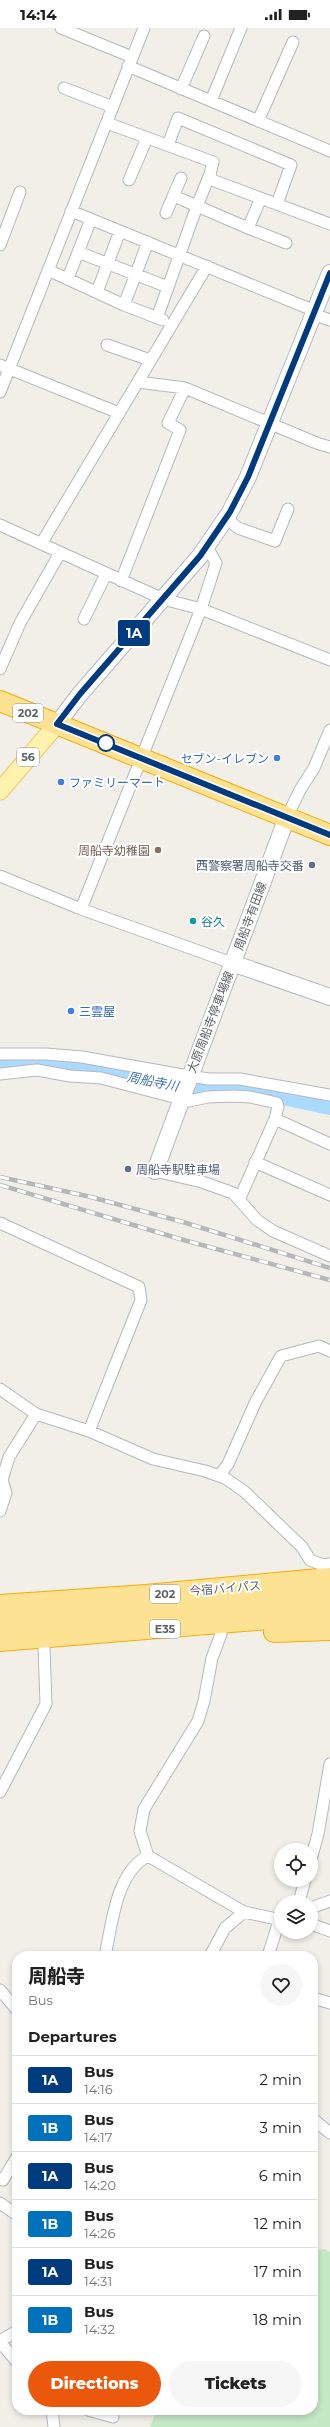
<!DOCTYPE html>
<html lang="en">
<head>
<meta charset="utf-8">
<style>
  :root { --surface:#fff; --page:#f6f6f6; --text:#222; --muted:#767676; --line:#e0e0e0; --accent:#ea580c }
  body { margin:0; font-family:Montserrat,"Noto Sans JP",sans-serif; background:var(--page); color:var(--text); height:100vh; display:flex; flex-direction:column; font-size:15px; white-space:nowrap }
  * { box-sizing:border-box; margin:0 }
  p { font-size:13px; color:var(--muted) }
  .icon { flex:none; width:22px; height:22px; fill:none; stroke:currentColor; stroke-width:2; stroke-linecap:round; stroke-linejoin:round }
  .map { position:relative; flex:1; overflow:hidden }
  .sheet { position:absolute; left:12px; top:1923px; width:306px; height:464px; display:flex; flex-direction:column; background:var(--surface); border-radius:16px; box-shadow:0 2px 6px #0003 }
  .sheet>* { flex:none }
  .badge { padding:0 8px; border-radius:3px; font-size:14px; line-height:26px }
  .tools { position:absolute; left:274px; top:1815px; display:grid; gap:8px }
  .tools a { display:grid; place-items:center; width:44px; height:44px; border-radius:50%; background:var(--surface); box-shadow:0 2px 6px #0003; font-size:20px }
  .map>.badge { position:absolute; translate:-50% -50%; box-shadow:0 0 0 2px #fff }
  h2 { padding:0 16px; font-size:15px; line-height:36px }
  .round { display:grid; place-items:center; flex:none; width:42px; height:42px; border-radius:21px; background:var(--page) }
  .summary { display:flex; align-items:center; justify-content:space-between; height:68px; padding:0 16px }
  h1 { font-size:19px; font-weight:800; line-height:30px }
  .primary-button { display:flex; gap:8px; margin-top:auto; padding:8px 16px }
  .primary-button a { flex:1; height:46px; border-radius:24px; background:var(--accent); color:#fff; font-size:16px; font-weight:800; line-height:46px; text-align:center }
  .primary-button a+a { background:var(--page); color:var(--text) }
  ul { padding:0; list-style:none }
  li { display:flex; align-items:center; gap:12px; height:48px; padding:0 16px; border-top:1px solid var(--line) }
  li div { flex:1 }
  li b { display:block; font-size:15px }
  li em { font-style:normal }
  li .badge { min-width:44px; font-weight:700; text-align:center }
  .status { display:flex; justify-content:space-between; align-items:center; height:28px; padding:0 20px; background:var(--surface); direction:ltr }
  .status svg { height:11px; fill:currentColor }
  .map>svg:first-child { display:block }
</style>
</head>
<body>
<div class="status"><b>14:14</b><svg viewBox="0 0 49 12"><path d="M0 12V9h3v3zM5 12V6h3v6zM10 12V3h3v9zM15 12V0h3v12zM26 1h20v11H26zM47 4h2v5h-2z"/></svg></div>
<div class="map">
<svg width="330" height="2399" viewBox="0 0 330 2399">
  <rect width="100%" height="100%" fill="#f1efe8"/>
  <path fill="#c5e8c5" d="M325,2221L330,2224V2399H150L157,2382H313V2223Z"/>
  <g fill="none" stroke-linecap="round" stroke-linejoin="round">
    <path stroke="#aadaff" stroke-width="18" d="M0,1037L45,1035L98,1041L174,1059L255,1062L330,1078"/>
    <defs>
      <path id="street" d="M61,0L132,29
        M128,38L330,123
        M64,60L113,79
        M181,61L204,8
        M211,73L241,0
        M258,93L293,14
        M107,95L213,134L210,146L212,152L330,196
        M168,117L178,90L291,137L277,176
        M210,146L197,178L248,200L261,170
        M129,152L147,110
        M71,183L315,283
        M166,185L181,150
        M248,200L286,215
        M0,217L20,164
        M78,224L168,259
        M48,242L124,277L163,292
        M68,250L91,191
        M97,264L120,203
        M124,277L148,214
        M313,286L330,292
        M157,290L197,178L174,168
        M107,317L150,332
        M0,337L119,385
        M138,354L185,360L319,416L330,419
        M0,364L144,0
        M226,490L238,500L275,513L288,481
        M0,497L163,571L201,581L330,632
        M41,516L207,238
        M121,553L180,402L168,395L185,360
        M84,591L106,546
        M0,641L20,595L60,525
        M287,789L300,762L314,740L330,702
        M0,848L81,881L232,935
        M81,881L201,581L216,535L207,519
        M0,1026H46L82,1029L188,1048L209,1051H240L330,1067
        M0,1046L37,1042L70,1048L101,1050L189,1073L208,1069L233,1068L250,1069L277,1075L278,1079L275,1091
        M255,1134L330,1167
        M155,1143L202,1154L233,1165L257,1192L273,1203L330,1228
        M239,1172L275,1091L330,1116
        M0,1195L139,1259L141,1272L89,1403
        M0,1361L36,1386L89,1403L153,1431L205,1443L225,1450L245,1464L302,1519L310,1532L323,1537L330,1536
        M219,1448L228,1436L256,1373L281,1328L319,1318L330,1323
        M0,1483L6,1465L2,1452L9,1429L36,1386
        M221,1606L212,1630L204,1673L198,1693L144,1781L140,1803L148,1828L244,1884L281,1892
        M0,1764L46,1676L44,1619
        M311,1831L318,1806L330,1736
        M299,1874L305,1852
        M311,1880L330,1873
        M311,1896L330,1903
        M105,1928C112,1896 116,1844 148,1828
        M210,1928L225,1900L244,1884
        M268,1928L279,1893
        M0,1962L17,1982
        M313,1970L330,1975
        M313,2091L330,2105
        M0,2151L3,2152L17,2129
        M0,2175L17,2187
        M0,2313L17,2303
        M0,2314L17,2334
        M52,2382L54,2399
        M88,2382L113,2389"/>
      <path id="secondary" d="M57,696L80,666L200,528L230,484L248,449L330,245
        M232,935L330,969
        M155,1143L287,789"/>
      <path id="primary" d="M0,763L57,696"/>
      <path id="highway" d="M0,673L330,807
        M0,1577L146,1567L330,1550
        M0,1594L330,1567
        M274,1604L330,1602
        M0,1613L330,1586"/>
    </defs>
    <use href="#street" stroke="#b5b8bc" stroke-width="13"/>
    <use href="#secondary" stroke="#b6babf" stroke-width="18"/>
    <use href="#primary" stroke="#f2c960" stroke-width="19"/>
    <use href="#highway" stroke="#f9ab00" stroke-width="22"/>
    <use href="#street" stroke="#fff" stroke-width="11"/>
    <use href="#secondary" stroke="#fff" stroke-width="16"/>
    <use href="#primary" stroke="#fff2af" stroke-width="17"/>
    <use href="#highway" stroke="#fde293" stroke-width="20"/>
    <defs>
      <path id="rail" d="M0,1149L91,1169L183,1194L330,1240
        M0,1157L180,1211L330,1252"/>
    </defs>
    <use href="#rail" stroke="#b6b7b8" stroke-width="4.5"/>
    <use href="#rail" stroke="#fff" stroke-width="3" stroke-dasharray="9" stroke-linecap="butt"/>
  </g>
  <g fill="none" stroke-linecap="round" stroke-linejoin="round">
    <defs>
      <path id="line" d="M330,245L248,449L230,484L200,528L80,666L57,696L330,807"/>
    </defs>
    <use href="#line" stroke="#fff" stroke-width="9"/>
    <use href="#line" stroke="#003b80" stroke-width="6"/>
  </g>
  <circle fill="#fff" stroke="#003b80" stroke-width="2" cx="106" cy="715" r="8"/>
  <g fill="#3f7fe0" stroke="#fff" stroke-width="1.5">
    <circle cx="277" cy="730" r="4"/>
    <circle cx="61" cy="754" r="4"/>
    <circle cx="71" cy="983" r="4"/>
  </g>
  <circle fill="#8d6e63" stroke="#fff" stroke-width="1.5" cx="158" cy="822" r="4"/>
  <g fill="#5c6f8a" stroke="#fff" stroke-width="1.5">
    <circle cx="312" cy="837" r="4"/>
    <circle cx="128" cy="1141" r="4"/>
  </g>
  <circle fill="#0f9aa8" stroke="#fff" stroke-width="1.5" cx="193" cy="893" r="4"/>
  <g text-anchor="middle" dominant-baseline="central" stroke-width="4" stroke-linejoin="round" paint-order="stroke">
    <g fill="#fff" stroke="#8f9295" stroke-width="1">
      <rect x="13" y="676" width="30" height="18" rx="3"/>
      <rect x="17" y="720" width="22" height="18" rx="3"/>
      <rect x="150" y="1557" width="30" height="18" rx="3"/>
      <rect x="150" y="1592" width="30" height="18" rx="3"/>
    </g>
    <g font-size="11" font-weight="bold" fill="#5f6368">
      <text x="28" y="685">202</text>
      <text x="28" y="729">56</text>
      <text x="165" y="1566">202</text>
      <text x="165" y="1601">E35</text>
    </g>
    <g font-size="12" fill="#366cbe" stroke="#fff" text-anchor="start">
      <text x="269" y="730" text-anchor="end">セブン-イレブン</text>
      <text x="69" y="754">ファミリーマート</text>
      <text x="79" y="983">三雲屋</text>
    </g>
    <g font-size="12" fill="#785e54" stroke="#fff" text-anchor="end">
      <text x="150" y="822">周船寺幼稚園</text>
    </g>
    <g font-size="12" fill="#4e5e75" stroke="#fff" text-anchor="end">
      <text x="304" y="837">西警察署周船寺交番</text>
      <text x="136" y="1141" text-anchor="start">周船寺駅駐車場</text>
    </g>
    <g font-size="12" fill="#5f6368" stroke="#fff">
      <text transform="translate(250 888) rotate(-70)">周船寺有田線</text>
      <text transform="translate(210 994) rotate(-69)">大原周船寺停車場線</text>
      <text transform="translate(225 1560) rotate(-5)">今宿バイパス</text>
    </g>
    <g font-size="12" fill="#0d838f" stroke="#fff" text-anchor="start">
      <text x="201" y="893">谷久</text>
    </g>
    <g font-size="13" font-style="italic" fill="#4174aa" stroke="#fff">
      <text transform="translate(153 1053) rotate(11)">周船寺川</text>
    </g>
  </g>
</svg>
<div class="tools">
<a><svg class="icon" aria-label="locate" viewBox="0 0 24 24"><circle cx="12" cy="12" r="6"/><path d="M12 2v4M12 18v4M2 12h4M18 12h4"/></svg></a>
<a><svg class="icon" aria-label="layers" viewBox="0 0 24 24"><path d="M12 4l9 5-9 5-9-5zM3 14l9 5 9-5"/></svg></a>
</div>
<b class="badge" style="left:134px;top:605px;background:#003b80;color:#fff">1A</b>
<section class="sheet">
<div class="summary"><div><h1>周船寺</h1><p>Bus</p></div><a class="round"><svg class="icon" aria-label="heart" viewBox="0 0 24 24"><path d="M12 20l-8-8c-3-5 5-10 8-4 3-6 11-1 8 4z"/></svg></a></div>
<h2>Departures</h2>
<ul>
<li><span class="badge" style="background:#003b80;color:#fff">1A</span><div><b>Bus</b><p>14:16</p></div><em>2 min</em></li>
<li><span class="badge" style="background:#0072bc;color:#fff">1B</span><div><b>Bus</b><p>14:17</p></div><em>3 min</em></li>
<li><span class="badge" style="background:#003b80;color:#fff">1A</span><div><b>Bus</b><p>14:20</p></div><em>6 min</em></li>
<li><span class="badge" style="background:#0072bc;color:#fff">1B</span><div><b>Bus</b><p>14:26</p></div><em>12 min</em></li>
<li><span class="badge" style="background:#003b80;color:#fff">1A</span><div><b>Bus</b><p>14:31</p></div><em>17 min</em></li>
<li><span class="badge" style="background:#0072bc;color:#fff">1B</span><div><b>Bus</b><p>14:32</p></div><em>18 min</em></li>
</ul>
<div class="primary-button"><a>Directions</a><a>Tickets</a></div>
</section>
</div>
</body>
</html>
